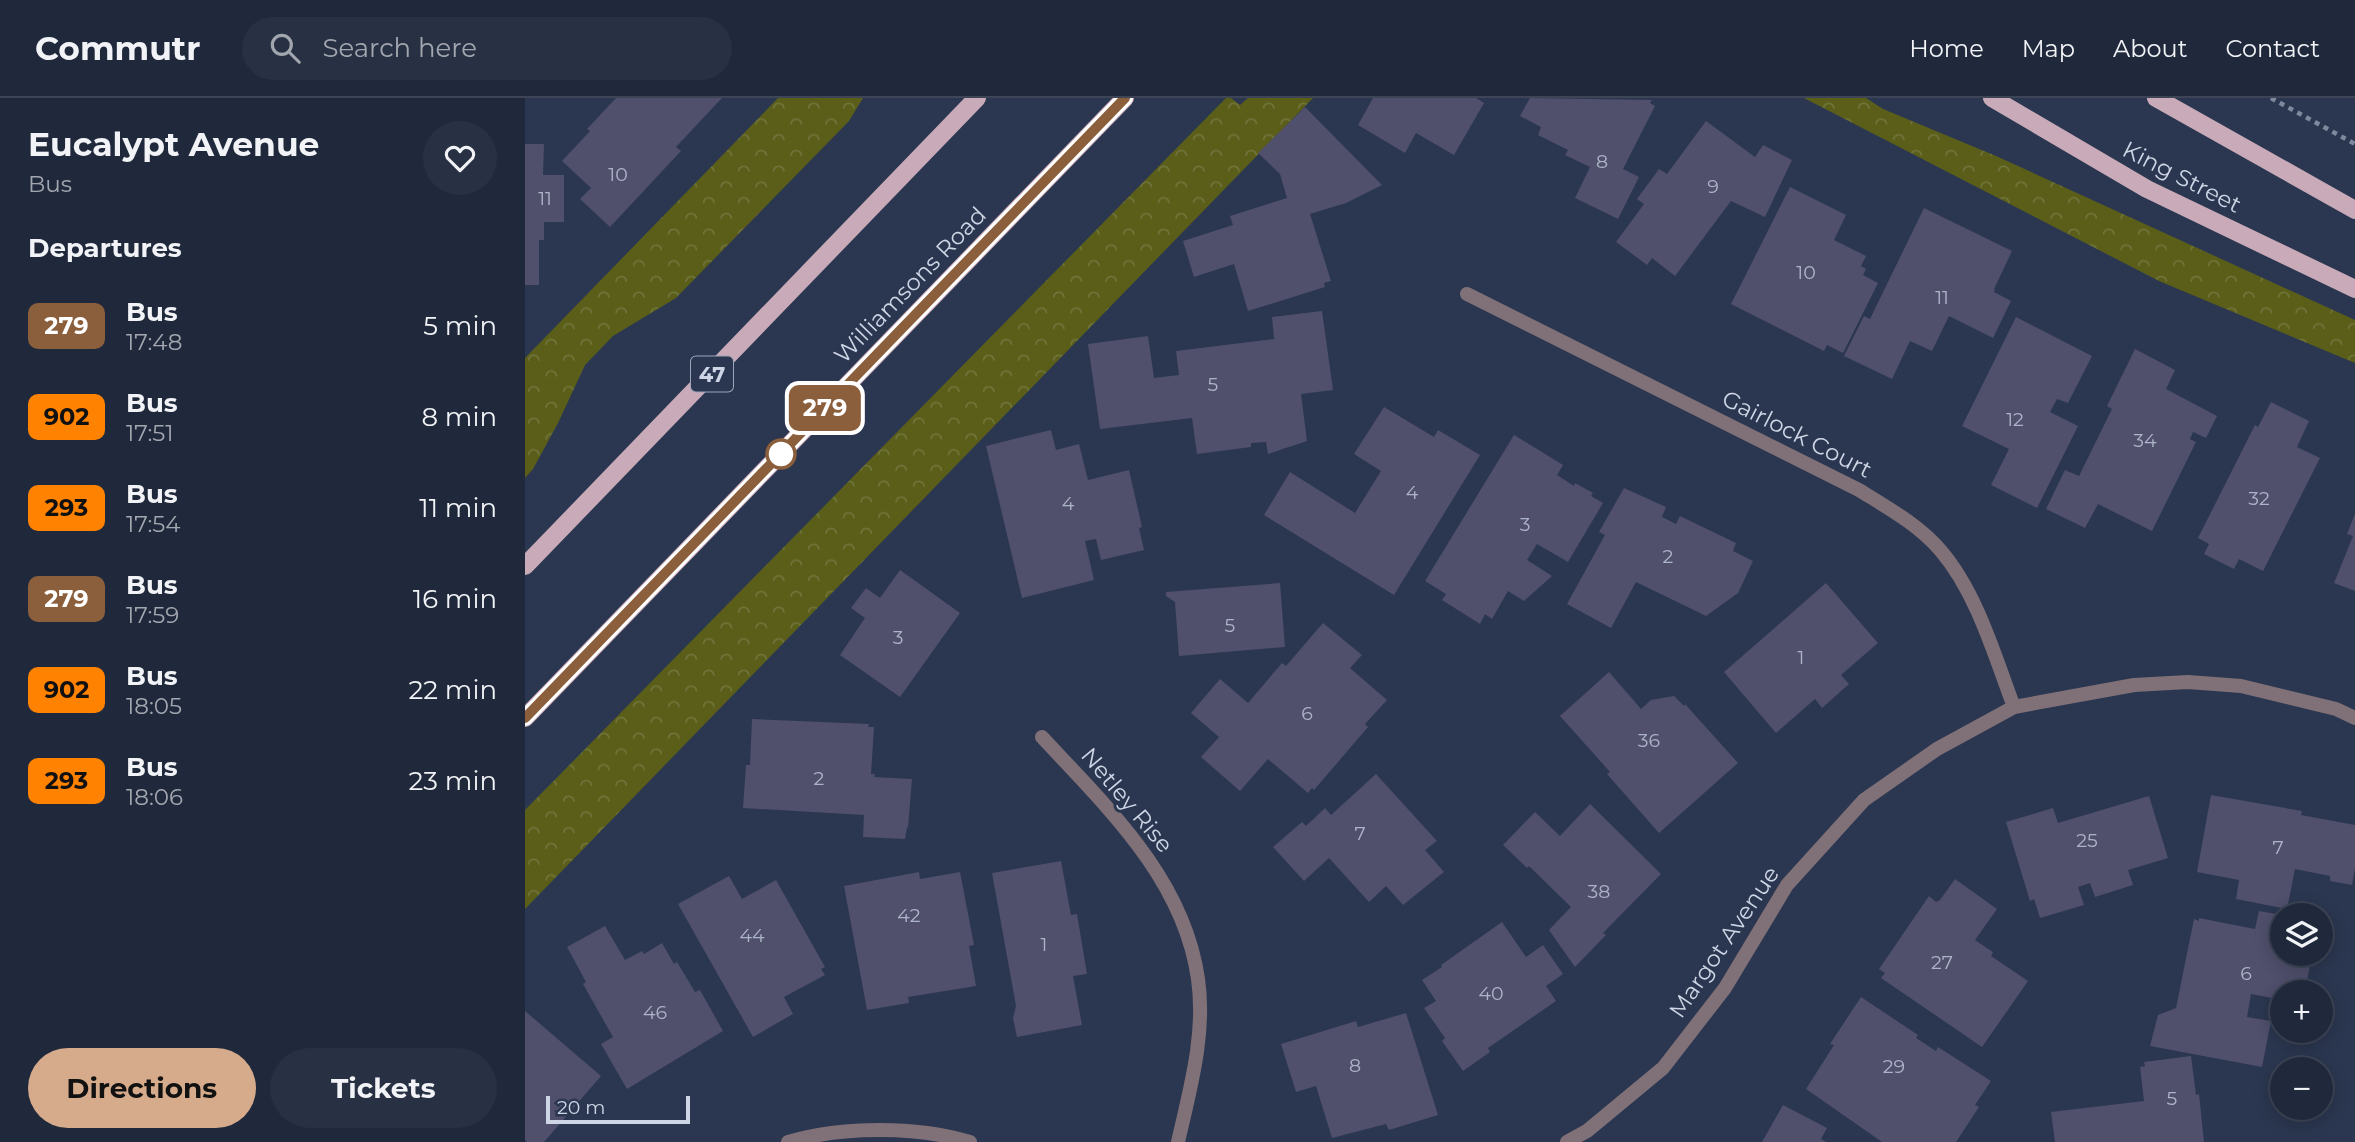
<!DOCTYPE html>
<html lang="en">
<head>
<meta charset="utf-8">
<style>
  :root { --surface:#20293c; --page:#283143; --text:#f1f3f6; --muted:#a2a6af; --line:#3d4556; --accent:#d6ab8b }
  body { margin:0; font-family:Montserrat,sans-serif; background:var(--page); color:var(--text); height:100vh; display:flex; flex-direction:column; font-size:26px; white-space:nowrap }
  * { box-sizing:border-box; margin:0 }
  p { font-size:23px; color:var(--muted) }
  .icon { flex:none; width:38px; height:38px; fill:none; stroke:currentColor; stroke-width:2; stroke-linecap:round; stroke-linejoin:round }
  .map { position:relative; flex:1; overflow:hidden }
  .sheet { display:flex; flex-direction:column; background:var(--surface); width:525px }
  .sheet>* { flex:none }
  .badge { padding:0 14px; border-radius:10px; font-size:24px; line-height:46px }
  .buttons { position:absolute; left:1745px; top:805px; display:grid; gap:14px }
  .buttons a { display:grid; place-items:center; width:63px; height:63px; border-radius:50%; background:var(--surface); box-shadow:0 4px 18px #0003,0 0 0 2px var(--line); font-size:35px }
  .scale { position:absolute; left:21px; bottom:18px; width:144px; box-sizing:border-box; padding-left:7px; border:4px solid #ced6e6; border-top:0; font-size:19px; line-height:24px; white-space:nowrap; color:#ced6e6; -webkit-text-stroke:5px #2b3750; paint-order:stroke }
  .map>.badge { position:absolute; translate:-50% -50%; box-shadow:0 0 0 4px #fff }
  h2 { padding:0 28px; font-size:26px; line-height:63px }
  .round { display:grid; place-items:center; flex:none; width:74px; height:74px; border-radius:37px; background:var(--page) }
  .headline { display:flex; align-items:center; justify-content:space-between; height:119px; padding:0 28px }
  h1 { font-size:33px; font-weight:700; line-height:52px }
  .action { display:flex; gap:14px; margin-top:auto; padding:14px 28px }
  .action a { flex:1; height:80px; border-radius:42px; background:var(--accent); color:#111; font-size:28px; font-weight:700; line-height:80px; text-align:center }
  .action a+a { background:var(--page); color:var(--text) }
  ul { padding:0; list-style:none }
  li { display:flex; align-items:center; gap:21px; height:91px; padding:0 28px }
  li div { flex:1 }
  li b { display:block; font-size:26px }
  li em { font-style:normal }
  li .badge { min-width:77px; font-weight:700; text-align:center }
  header { display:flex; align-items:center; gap:42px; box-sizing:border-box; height:98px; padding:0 35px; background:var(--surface); border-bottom:2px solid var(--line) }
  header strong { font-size:33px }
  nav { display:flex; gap:38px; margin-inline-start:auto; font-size:24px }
  .search { width:490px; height:63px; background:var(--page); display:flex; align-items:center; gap:18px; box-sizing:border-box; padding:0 24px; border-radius:38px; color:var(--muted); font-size:26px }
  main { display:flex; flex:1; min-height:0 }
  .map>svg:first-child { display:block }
</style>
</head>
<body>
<header>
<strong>Commutr</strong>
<div class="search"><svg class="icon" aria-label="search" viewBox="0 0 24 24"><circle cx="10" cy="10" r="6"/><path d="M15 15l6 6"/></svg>Search here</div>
<nav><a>Home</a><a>Map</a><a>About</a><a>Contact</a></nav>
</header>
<main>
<section class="sheet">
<div class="headline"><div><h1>Eucalypt Avenue</h1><p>Bus</p></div><a class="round"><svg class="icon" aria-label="heart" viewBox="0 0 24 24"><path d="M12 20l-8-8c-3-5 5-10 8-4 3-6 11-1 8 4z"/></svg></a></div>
<h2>Departures</h2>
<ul>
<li><span class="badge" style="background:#8b5e3c;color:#fff">279</span><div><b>Bus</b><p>17:48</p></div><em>5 min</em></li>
<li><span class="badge" style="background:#ff8200;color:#111">902</span><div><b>Bus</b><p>17:51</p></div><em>8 min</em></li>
<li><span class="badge" style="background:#ff8200;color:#111">293</span><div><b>Bus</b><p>17:54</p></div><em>11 min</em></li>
<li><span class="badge" style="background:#8b5e3c;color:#fff">279</span><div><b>Bus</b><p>17:59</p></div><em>16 min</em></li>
<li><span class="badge" style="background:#ff8200;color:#111">902</span><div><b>Bus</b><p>18:05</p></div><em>22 min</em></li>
<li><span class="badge" style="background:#ff8200;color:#111">293</span><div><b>Bus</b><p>18:06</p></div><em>23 min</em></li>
</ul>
<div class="action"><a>Directions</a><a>Tickets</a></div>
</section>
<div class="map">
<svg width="1830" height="1044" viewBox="0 0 1830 1044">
  <defs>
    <pattern id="forest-crowns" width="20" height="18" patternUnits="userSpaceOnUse" patternTransform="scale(1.75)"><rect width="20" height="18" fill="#5a5e18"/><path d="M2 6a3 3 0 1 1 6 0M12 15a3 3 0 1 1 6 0" fill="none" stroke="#70743a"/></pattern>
  </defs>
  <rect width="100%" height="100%" fill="#2b3750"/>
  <path fill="url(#forest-crowns)" d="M253,0H338L324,23L151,200L88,238L60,267L33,325L8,371L0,380V260Z
    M701,0H706L715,7L723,0H788L0,811V712Z
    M1279,0H1341L1358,11L1471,58L1830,222V265L1634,183Z"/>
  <path fill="#504f6c" d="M91,0H197L151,49L156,53L85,129L55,101L66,90L37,63L65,33L62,31Z
    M848,0H951L959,5L929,57L891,35L880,55L833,27Z
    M1005,0L1127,2L1125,5L1130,8L1098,71L1114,79L1093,121L1050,100L1065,69L1040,57L1043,52L1013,37L1016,29L995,18Z
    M780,9L857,87L821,105L785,116L806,183L799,185L800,189L723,213L709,166L669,179L658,143L708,127L705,118L762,100L755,76L733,55Z
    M1181,23L1230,59L1238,47L1267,62L1240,119L1206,103L1150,178L1127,160L1122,167L1091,144L1119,106L1112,101L1134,71L1142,76Z
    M0,46H19L18,77H39V124H19V142H14V187H0Z
    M1265,89L1321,117L1309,142L1341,158L1336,168L1341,171L1338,177L1353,185L1318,255L1302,247L1299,253L1206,206Z
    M1399,110L1487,153L1469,191L1470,192L1469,194L1486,203L1468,240L1424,218L1407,253L1385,243L1367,281L1319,258L1339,218L1345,221Z
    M797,213L808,292L776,296L782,343L743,356L741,344L726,345V349L672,356L667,320L575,331L563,246L623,238L629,280L654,277L651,253L749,241L747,219Z
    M1491,219L1567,258L1543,305L1532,301L1525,314L1553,328L1512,410L1466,387L1484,351L1437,328Z
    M1610,251L1650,272L1641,291L1692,318L1681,340L1668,334L1665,341L1671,344L1627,433L1573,406L1560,430L1521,411L1540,372L1554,378L1587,311L1582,308Z
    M1746,304L1784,323L1772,349L1795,360L1738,473L1714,461L1709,471L1679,456L1684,446L1673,440L1730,327L1733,329Z
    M859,309L909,339L913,332L955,357L869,497L739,417L765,374L830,415L856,373L829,356Z
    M526,332L531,352L554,346L563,382L604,372L617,429L614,430L619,452L576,462L571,441L560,443L569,482L497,500L461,348Z
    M989,337L1038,367L1032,377L1049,388L1050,385L1068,395L1066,398L1078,405L1043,464L1012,446L1002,462L1027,478L999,503L983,493L967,521L960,516L955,526L917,502L921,496L900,483Z
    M1099,390L1141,409L1137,419L1151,426L1155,418L1211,445L1208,453L1228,463L1213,495L1181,518L1111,484L1086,530L1042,506L1080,437L1074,434Z
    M1830,416V493L1809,485L1828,438L1822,436Z
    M375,472L435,515L375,599L315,557L340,520L326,510L341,490L355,500Z
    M755,485L760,549L654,558L650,504L641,498V494Z
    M1301,485L1353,545L1316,577L1324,586L1297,610L1290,601L1251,635L1199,574Z
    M798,525L837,557L825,570L862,602L840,626L843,629L789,692L787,690L783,695L743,661L715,693L676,659L694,639L666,615L695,581L723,605L757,565L761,568Z
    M1084,574L1116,611L1126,602L1149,598L1159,608L1160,606L1213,665L1134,735L1082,676L1085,674L1035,618Z
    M227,621L344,626L343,629H349L346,676H350L349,679L387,681L383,730L382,729L380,741L338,739L339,717L218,710L221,667H225Z
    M851,676L912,743L900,752L919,774L878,807L861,788L844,804L804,760L779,783L748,749L777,724L781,728L800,710L806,717Z
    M1686,697L1777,713L1776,717L1830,727V770L1827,787L1805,783V778L1770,771L1762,811L1711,801L1714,782L1672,774Z
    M1624,698L1643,760L1603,772L1608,787L1570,799L1565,785L1553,789L1559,807L1515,820L1509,801L1505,803L1481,724L1528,710L1533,725Z
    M1065,706L1136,776L1078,835L1081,837L1050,869L1024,832L1046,809L1004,768L1002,770L978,747L1010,714L1035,738Z
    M536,763L546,817L552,816L562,876L548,878L557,927L492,939L488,920L491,908L467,775Z
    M394,774L395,781L435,774L449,847L444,848L451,888L383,899L384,905L342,912L319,788Z
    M204,778L217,801L251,782L300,869L296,871L300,877L259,899L268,916L228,939L153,806Z
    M1430,781L1472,811L1450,842L1468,854L1466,858L1503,883L1457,949L1356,880L1360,875L1354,871L1404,798L1411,804L1415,802Z
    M1734,813L1757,817V856H1787L1780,894H1757V902L1726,896L1722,919L1746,923L1737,969L1625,948L1633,917L1651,910L1669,821L1674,823V820L1730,831Z
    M977,824L1001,859L1018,847L1038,876L1021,888L1031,903L963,950L965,954L938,973L917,943L920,940L899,910L911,903L897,882L917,869L916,867Z
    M80,828L100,862L117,853L119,856L137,845L149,866L152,864L170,894L175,892L198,933L102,991L76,946L88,939L58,886L61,884L42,849Z
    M1336,899L1393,937L1391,940L1411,953L1413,949L1466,983L1450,1007L1454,1009L1431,1044H1357L1281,991L1309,947L1305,946Z
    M0,913L76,978L19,1044H2L0,1042Z
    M881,915L913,1017L864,1032L861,1026L807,1040L791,988L771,994L756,946L831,923L833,929Z
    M1666,958L1671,997L1674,996L1679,1044H1530L1526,1014L1619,1003L1615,969L1620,968L1619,964Z
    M1258,1007L1302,1030L1296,1041L1301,1044H1237Z"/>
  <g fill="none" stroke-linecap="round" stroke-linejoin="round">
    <path stroke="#7f899e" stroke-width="4.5" stroke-dasharray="5 5" stroke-linecap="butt" d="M1746,0L1830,46"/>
    <path stroke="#807178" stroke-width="14" d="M942,196L1334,392C1363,410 1394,427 1416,453C1452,495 1470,559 1489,609
      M517,639C582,709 659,781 673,881C681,936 665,991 653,1044
      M263,1044C318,1028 391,1028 445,1044
      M1042,1044L1062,1033L1138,970L1200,890L1262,787L1339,702L1412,651L1489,609L1609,587L1663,584L1716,588L1811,611L1830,620"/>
    <path stroke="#c9aab8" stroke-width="18" d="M1467,0L1622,91L1830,191
      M1631,0L1830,112
      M0,468L452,0
      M0,620L600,0"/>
  </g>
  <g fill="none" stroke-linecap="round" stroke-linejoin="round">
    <defs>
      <path id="line" d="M0,620L600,0"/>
    </defs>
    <use href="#line" stroke="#fff" stroke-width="16"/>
    <use href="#line" stroke="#8b5e3c" stroke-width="10"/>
  </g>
  <circle fill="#fff" stroke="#8b5e3c" stroke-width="3.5" cx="256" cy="356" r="14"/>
  <g text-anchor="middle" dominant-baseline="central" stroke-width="6" stroke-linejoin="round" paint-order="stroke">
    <g font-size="19" fill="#aeb4c8">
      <text x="1077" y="63">8</text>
      <text x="93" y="76">10</text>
      <text x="1188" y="88">9</text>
      <text x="20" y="100">11</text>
      <text x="1281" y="174">10</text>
      <text x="1417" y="199">11</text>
      <text x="688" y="286">5</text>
      <text x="1490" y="321">12</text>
      <text x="1620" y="342">34</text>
      <text x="887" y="394">4</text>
      <text x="1734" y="400">32</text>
      <text x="543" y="405">4</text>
      <text x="1000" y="426">3</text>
      <text x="1143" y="458">2</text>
      <text x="705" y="527">5</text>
      <text x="373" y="539">3</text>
      <text x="1276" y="559">1</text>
      <text x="782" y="615">6</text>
      <text x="1124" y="642">36</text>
      <text x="294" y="680">2</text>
      <text x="835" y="735">7</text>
      <text x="1562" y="742">25</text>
      <text x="1753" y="749">7</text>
      <text x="1074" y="793">38</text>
      <text x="384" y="817">42</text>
      <text x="227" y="837">44</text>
      <text x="519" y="846">1</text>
      <text x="1417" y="864">27</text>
      <text x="1721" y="875">6</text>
      <text x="966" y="895">40</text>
      <text x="130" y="914">46</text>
      <text x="830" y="967">8</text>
      <text x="1369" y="968">29</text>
      <text x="1647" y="1000">5</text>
    </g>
    <rect fill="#2b3750" stroke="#9da6b9" stroke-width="2" x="166" y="258.5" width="42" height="35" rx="5"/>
    <g font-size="21" font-weight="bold" fill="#ced6e6">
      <text x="187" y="276">47</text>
    </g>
    <g font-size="23" fill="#ced6e6" stroke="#2b3750">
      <text transform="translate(1657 79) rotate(27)">King Street</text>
      <text transform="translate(385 187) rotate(-46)">Williamsons Road</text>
      <text transform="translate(1272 336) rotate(27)">Gairlock Court</text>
      <text transform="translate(602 702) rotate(50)">Netley Rise</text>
      <text transform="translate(1199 844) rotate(-56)">Margot Avenue</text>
    </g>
  </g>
</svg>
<div class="buttons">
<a><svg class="icon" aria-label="layers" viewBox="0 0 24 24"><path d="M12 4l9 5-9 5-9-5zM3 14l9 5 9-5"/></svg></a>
<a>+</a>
<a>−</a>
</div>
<div class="scale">20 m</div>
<b class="badge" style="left:300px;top:310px;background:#8b5e3c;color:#fff">279</b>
</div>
</main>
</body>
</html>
